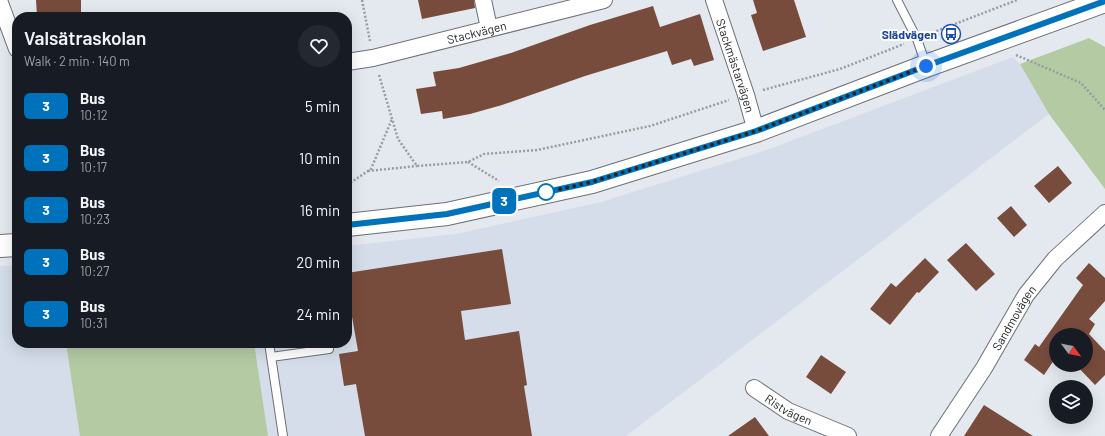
<!DOCTYPE html>
<html lang="en">
<head>
<meta charset="utf-8">
<style>
  :root { --surface:#171b24; --page:#242831; --text:#f1f3f6; --muted:#9ea1a6 }
  body { margin:0; font-family:Barlow,sans-serif; background:var(--page); color:var(--text); height:100vh; display:flex; flex-direction:column; font-size:15px; white-space:nowrap }
  * { box-sizing:border-box; margin:0 }
  p { font-size:13px; color:var(--muted) }
  .icon { flex:none; width:22px; height:22px; fill:none; stroke:currentColor; stroke-width:2; stroke-linecap:round; stroke-linejoin:round }
  .map { position:relative; flex:1; overflow:hidden }
  .drawer { position:absolute; left:12px; top:12px; width:340px; height:336px; display:flex; flex-direction:column; background:var(--surface); border-radius:16px; box-shadow:0 4px 16px #0002 }
  .drawer>* { flex:none }
  .badge { padding:0 8px; border-radius:6px; font-size:14px; line-height:26px }
  .needle { width:26px; rotate:122deg }
  .buttons { position:absolute; left:1049px; top:328px; display:grid; gap:8px }
  .buttons a { display:grid; place-items:center; width:44px; height:44px; border-radius:50%; background:var(--surface); box-shadow:0 4px 16px #0002; font-size:20px }
  .you { position:absolute; width:20px; height:20px; margin:-10px; border:3px solid #fff; border-radius:50%; background:#1a73e8; box-shadow:0 0 0 6px #1a73e833 }
  .map>.badge { position:absolute; translate:-50% -50%; box-shadow:0 0 0 2px #fff }
  .round { display:grid; place-items:center; flex:none; width:42px; height:42px; border-radius:21px; background:var(--page) }
  .summary { display:flex; align-items:center; justify-content:space-between; height:68px; padding:0 12px }
  h1 { font-size:19px; font-weight:600; line-height:30px }
  ul { padding:0; list-style:none }
  li { display:flex; align-items:center; gap:12px; height:52px; padding:0 12px }
  li div { flex:1 }
  li b { display:block; font-size:15px }
  li em { font-style:normal }
  li .badge { min-width:44px; font-weight:700; text-align:center }
  .map>svg:first-child { display:block }
</style>
</head>
<body>
<div class="map">
<svg width="1105" height="436" viewBox="0 0 1105 436">
  <rect width="100%" height="100%" fill="#e4e8ef"/>
  <path fill="#d5ddea" d="M1013,57L1020,64L1049,114L626,436H0V266L17,265V343H347V246L456,234L601,202L764,151Z"/>
  <path fill="#b3caa3" d="M1089,38L1105,47V189L1049,114L1020,64Z
    M66,343H254L268,436H80Z"/>
  <path fill="#784c3d" d="M36,0H81V14L37,16Z
    M418,0H474L475,8L422,19Z
    M753,0H794L806,37L763,51L751,15L757,13Z
    M653,6L660,27L700,14L714,60L694,66L691,59L672,65L667,51L585,76L502,105L470,114L443,119L442,111L421,114L416,89L436,86L433,72L459,68L511,53L590,25Z
    M1058,166L1072,183L1049,203L1034,186Z
    M1011,206L1027,225L1014,237L997,218Z
    M966,243L995,274L976,291L947,260Z
    M502,249L511,304L461,311L465,340L519,331L527,385L524,386L532,436H365L356,384L344,386L339,354L358,351L347,288V273Z
    M925,258L939,272L919,293L917,292L890,325L870,309L891,283L896,287Z
    M1089,263L1105,278V301L1089,319L1095,324L1089,334L1105,351V375L1095,385L1076,365H1086V335H1056V357L1044,375L1024,360L1035,344L1039,347L1083,285L1076,278Z
    M821,355L846,372L831,394L806,377Z
    M984,405L1033,436H964Z
    M755,417L769,436H728Z"/>
  <g fill="none" stroke-linecap="round" stroke-linejoin="round">
    <defs>
      <path id="lane" d="M897,0L917,39L926,65
        M269,343L283,436
        M271,357L329,349V343"/>
      <g id="street">
        <path d="M483,0L489,28"/>
        <path id="s1" d="M714,0L746,95L756,131"/>
        <path d="M0,3L17,49"/>
        <path id="s2" d="M347,62L373,58L604,0"/>
        <path id="s3" d="M754,388L788,411L848,436"/>
        <path id="s4" d="M939,436L984,368L1026,295L1055,259L1105,213"/>
      </g>
      <path id="secondary" d="M347,225L447,214L592,182L756,131L926,66L1105,1
        M0,246L17,245"/>
    </defs>
    <use href="#lane" stroke="#6d7076" stroke-width="10"/>
    <use href="#street" stroke="#6d7076" stroke-width="18"/>
    <use href="#secondary" stroke="#6d7076" stroke-width="24"/>
    <path stroke="#999ca1" stroke-width="2.5" stroke-dasharray="2 2" stroke-linecap="butt" d="M362,0L370,41
      M929,34L1017,0
      M1016,55L1081,83L1105,110
      M379,75L398,139L417,166L468,162L484,154L537,150L650,126L729,100
      M763,90L840,69L904,44
      M468,162L499,181
      M368,171L417,166
      M347,185L371,169L392,119"/>
    <use href="#lane" stroke="#fff" stroke-width="8"/>
    <use href="#street" stroke="#fff" stroke-width="16"/>
    <use href="#secondary" stroke="#fff" stroke-width="22"/>
  </g>
  <g fill="none" stroke-linecap="round" stroke-linejoin="round">
    <defs>
      <path id="line" d="M347,225L447,214L592,182L756,131L926,66L1105,1"/>
    </defs>
    <use href="#line" stroke="#fff" stroke-width="9"/>
    <use href="#line" stroke="#0072bc" stroke-width="6"/>
    <path stroke="#242628" stroke-width="4" stroke-dasharray="0 7.2" d="M546,192L592,182L756,131L926,66"/>
  </g>
  <defs>
    <symbol id="bus-ring" viewBox="-11 -11 22 22"><circle r="9.5" fill="#fff" stroke="#1a4fb4" stroke-width="1.5"/><path d="M-5-6H5V4H4V6H2V4H-2V6H-4V4H-5ZM-3.5-4V0h7V-4ZM-3.5 1.2v1.5H-2V1.2ZM2 1.2v1.5H3.5V1.2Z" fill="#1a4fb4"/></symbol>
  </defs>
  <g fill-rule="evenodd">
    <use href="#bus-ring" x="940" y="23" width="22" height="22"/>
  </g>
  <circle fill="#fff" stroke="#0072bc" stroke-width="2" cx="546" cy="192" r="8"/>
  <g text-anchor="middle" dominant-baseline="central" stroke-width="4" stroke-linejoin="round" paint-order="stroke">
    <g font-size="12" fill="#242628" stroke="#fff">
      <text stroke="none"><textPath href="#s2" startOffset="133">Stackvägen</textPath></text>
      <text stroke="none"><textPath href="#s1" startOffset="69">Stackmästarvägen</textPath></text>
      <text stroke="none"><textPath href="#s4" startOffset="140">Sandmovägen</textPath></text>
      <text stroke="none"><textPath href="#s3" startOffset="41">Ristvägen</textPath></text>
    </g>
    <g font-size="12" font-weight="bold" fill="#164399" stroke="#fff" text-anchor="end">
      <text x="937" y="34">Slädvägen</text>
    </g>
  </g>
</svg>
<div class="buttons">
<a><svg class="needle" viewBox="-14 -14 28 28"><path d="M0-13l5 13h-10z" fill="#e53935"/><path d="M0 13l5-13h-10z" fill="#9ea1a6"/></svg></a>
<a><svg class="icon" aria-label="layers" viewBox="0 0 24 24"><path d="M12 4l9 5-9 5-9-5zM3 14l9 5 9-5"/></svg></a>
</div>
<div class="you" style="left:926px;top:66px"></div>
<b class="badge" style="left:504px;top:201px;background:#0072bc;color:#fff">3</b>
<section class="drawer">
<div class="summary"><div><h1>Valsätraskolan</h1><p>Walk · 2 min · 140 m</p></div><a class="round"><svg class="icon" aria-label="heart" viewBox="0 0 24 24"><path d="M12 20l-8-8c-3-5 5-10 8-4 3-6 11-1 8 4z"/></svg></a></div>
<ul>
<li><span class="badge" style="background:#0072bc;color:#fff">3</span><div><b>Bus</b><p>10:12</p></div><em>5 min</em></li>
<li><span class="badge" style="background:#0072bc;color:#fff">3</span><div><b>Bus</b><p>10:17</p></div><em>10 min</em></li>
<li><span class="badge" style="background:#0072bc;color:#fff">3</span><div><b>Bus</b><p>10:23</p></div><em>16 min</em></li>
<li><span class="badge" style="background:#0072bc;color:#fff">3</span><div><b>Bus</b><p>10:27</p></div><em>20 min</em></li>
<li><span class="badge" style="background:#0072bc;color:#fff">3</span><div><b>Bus</b><p>10:31</p></div><em>24 min</em></li>
</ul>
</section>
</div>
</body>
</html>
